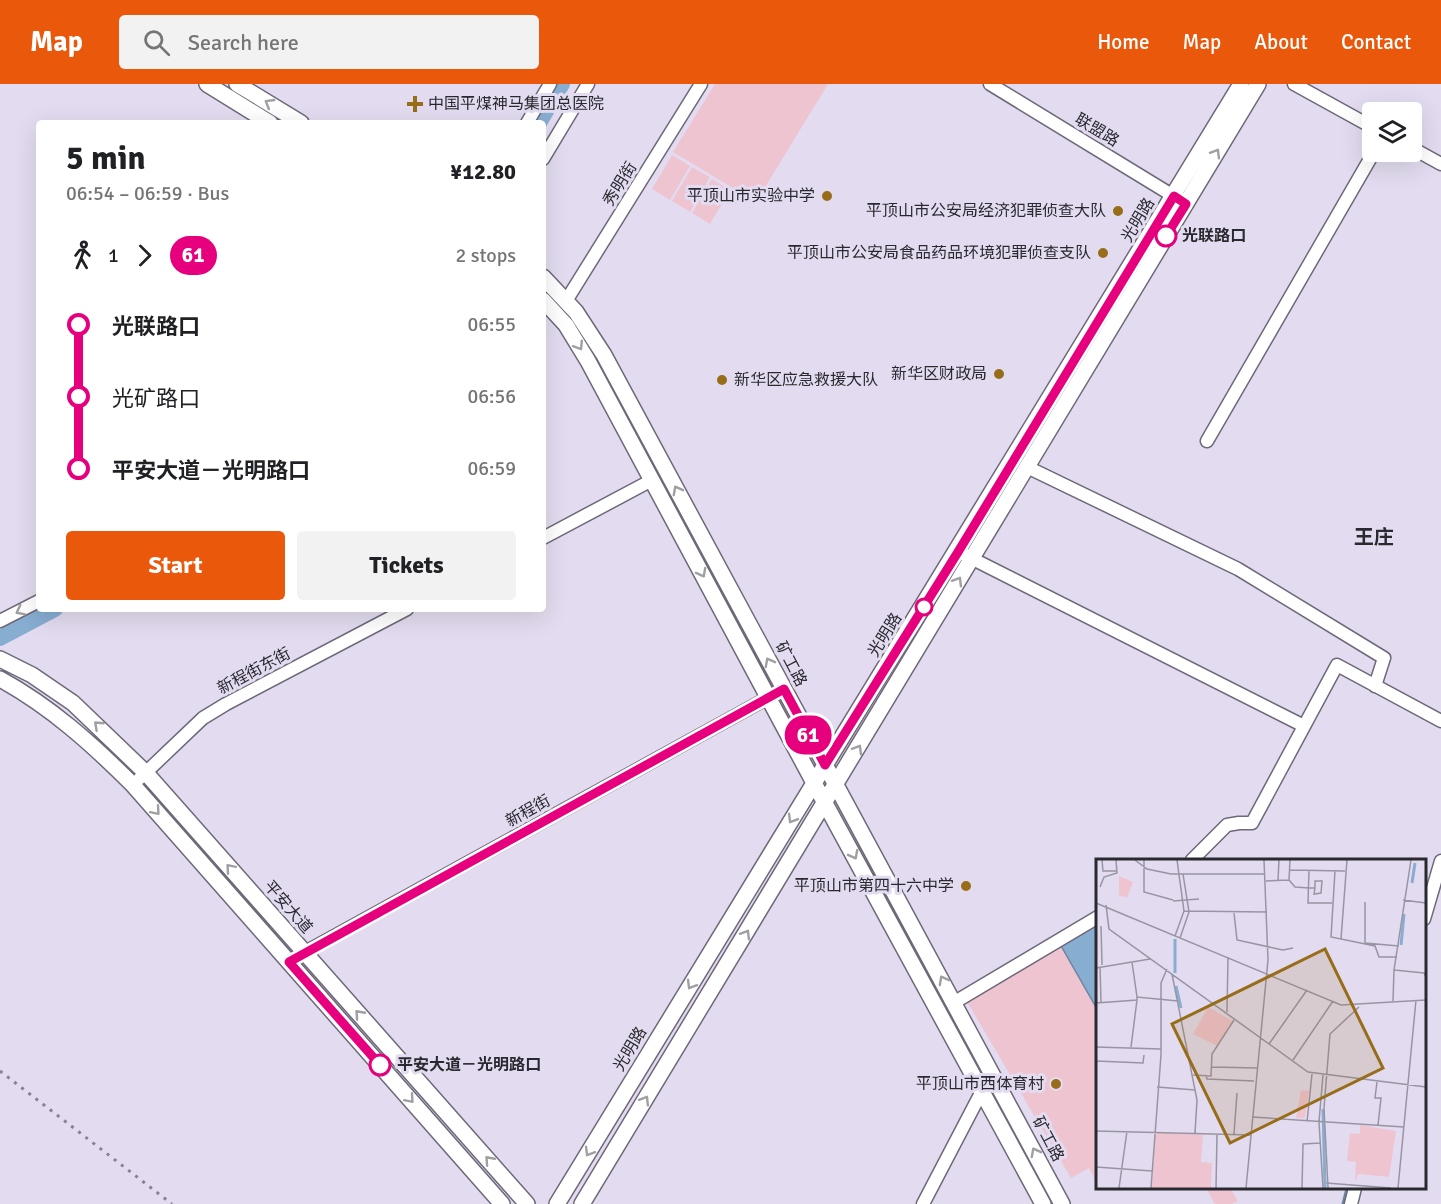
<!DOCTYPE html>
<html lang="en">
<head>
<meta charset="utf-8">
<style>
  :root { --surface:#fff; --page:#f2f2f2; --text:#202124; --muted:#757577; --accent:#ea580c }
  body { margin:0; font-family:Signika,"Noto Sans SC",sans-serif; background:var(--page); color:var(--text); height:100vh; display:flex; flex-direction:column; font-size:22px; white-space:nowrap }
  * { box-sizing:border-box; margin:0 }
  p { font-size:20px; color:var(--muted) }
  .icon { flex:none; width:33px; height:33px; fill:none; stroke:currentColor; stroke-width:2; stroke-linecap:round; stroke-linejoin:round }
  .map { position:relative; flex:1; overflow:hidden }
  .side { position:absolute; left:36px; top:36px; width:510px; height:492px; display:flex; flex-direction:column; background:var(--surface); border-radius:6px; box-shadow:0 6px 24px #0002 }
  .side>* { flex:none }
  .badge { padding:0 12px; border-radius:20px; font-size:21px; line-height:39px }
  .fabs { position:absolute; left:1362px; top:18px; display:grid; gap:12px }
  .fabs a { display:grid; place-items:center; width:60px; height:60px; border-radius:6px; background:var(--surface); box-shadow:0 6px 24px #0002; font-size:30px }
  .map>.badge { position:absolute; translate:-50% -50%; box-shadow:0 0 0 3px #fff }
  .legs { display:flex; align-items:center; gap:9px; height:66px; padding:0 30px; font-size:20px }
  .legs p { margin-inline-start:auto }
  .overview { display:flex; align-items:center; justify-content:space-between; height:102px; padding:0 30px }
  h1 { font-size:33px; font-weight:700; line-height:45px }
  .cta { display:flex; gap:12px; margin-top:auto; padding:12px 30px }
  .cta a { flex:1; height:69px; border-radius:6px; background:var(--accent); color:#fff; font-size:24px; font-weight:700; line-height:69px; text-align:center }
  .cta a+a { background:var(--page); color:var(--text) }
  ul { padding:0 30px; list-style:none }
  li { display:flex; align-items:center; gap:21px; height:72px; font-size:22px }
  li i { display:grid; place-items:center; width:9px; height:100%; margin:0 8px; background:currentColor }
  li i::after { content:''; width:15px; height:15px; margin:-8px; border:4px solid; border-radius:50%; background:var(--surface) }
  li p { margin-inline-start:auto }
  li:first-child i { background:linear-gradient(#0000 50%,currentColor 0) }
  li:last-child i { background:linear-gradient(currentColor 50%,#0000 0) }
  header { display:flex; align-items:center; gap:36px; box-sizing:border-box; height:84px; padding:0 30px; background:var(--accent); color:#fff }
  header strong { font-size:28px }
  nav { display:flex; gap:33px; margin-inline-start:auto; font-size:21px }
  .search { width:420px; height:54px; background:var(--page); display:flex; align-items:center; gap:15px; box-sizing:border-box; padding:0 21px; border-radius:6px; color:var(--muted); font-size:22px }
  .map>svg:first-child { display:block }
</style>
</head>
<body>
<header>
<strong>Map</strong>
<div class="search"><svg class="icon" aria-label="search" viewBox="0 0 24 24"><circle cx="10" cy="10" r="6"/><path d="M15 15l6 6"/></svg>Search here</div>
<nav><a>Home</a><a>Map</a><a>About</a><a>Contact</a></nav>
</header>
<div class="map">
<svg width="1441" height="1120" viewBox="0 0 1441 1120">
  <rect width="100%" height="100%" fill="#e3dcf0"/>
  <path fill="#efc4d1" d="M715,0H828L756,118L673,68Z
    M672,71L690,82L670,116L652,105Z
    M692,83L710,93L690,128L672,117Z
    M712,95L730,106L710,140L692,129Z
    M1097,837V1099L1089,1084L1071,1094L966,916Z
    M1206,1104H1230L1238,1117L1232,1120H1215Z"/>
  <path fill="#87add1" stroke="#6b85a1" stroke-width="1.5" d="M1097,838V925L1060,860Z"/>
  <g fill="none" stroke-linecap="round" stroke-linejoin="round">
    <path stroke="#6b85a1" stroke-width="3" d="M1343,1120L1347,1104"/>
    <path stroke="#87add1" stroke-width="16" d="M539,39L562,0
      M0,554L55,525"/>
    <defs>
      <path id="minor" d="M990,0L1180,116
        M1294,0L1372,43
        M527,39L550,0
        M1412,64L1441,80
        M543,75L588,0
        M566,217L701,0
        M1207,357L1374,68
        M1027,383L1238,485L1384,574L1375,602
        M543,454L652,396
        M965,471L1304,642
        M0,537L39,517
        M139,695L203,634L226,620L407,525
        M1192,776L1227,741L1239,739H1252L1337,581L1441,637
        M1424,835L1441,777
        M289,877L784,605
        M955,918L1098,833
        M923,1120L982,1007
        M1351,1120L1355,1104"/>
      <path id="major" d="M207,0L270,39
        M237,0L301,39
        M543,193L576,228L604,271L1062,1120
        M543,216L566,241L588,277L814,699L1043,1120
        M0,575L32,591L73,619L146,689L527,1120
        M0,595C51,623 92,660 133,701L502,1120
        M557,1120C785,747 1015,375 1241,0
        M582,1120L1258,0"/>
    </defs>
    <use href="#minor" stroke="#6e6879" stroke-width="15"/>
    <use href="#major" stroke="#6e6879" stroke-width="18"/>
    <use href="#minor" stroke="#fff" stroke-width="12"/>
    <use href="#major" stroke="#fff" stroke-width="15"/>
    <path stroke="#878290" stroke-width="3" stroke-dasharray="3 6" stroke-linecap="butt" d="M0,987L172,1120"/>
  </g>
  <defs><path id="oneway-chevron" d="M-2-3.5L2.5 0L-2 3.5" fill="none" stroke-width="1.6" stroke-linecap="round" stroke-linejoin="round" transform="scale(1.5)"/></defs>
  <g stroke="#a09fa2">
    <use href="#oneway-chevron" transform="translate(269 19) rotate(-149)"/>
    <use href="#oneway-chevron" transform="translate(1216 69) rotate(-59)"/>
    <use href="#oneway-chevron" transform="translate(579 262) rotate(58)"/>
    <use href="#oneway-chevron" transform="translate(677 406) rotate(-118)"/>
    <use href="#oneway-chevron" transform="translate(702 489) rotate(62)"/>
    <use href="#oneway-chevron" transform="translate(958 497) rotate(-59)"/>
    <use href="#oneway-chevron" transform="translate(20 527) rotate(153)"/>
    <use href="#oneway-chevron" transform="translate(769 578) rotate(-118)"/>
    <use href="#oneway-chevron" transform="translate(98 641) rotate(-137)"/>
    <use href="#oneway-chevron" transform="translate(858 665) rotate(-59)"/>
    <use href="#oneway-chevron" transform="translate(156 727) rotate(49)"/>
    <use href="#oneway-chevron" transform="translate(792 735) rotate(121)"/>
    <use href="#oneway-chevron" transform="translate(854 771) rotate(62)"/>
    <use href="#oneway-chevron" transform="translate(230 784) rotate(-131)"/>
    <use href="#oneway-chevron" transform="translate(746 850) rotate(-59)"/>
    <use href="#oneway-chevron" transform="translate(943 896) rotate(-119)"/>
    <use href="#oneway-chevron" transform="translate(691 901) rotate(121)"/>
    <use href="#oneway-chevron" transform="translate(359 930) rotate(-132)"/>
    <use href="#oneway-chevron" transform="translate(410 1015) rotate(49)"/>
    <use href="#oneway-chevron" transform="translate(645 1016) rotate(-58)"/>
    <use href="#oneway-chevron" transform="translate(589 1068) rotate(121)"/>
    <use href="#oneway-chevron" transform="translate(1035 1068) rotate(-118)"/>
    <use href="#oneway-chevron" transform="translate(489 1076) rotate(-132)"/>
  </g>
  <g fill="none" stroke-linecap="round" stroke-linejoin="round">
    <defs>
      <path id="line-1" d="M380,981L289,878L784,605L825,681L958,468L1174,112L1186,120L1166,152"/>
    </defs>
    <use href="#line-1" stroke="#fff" stroke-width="14"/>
    <use href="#line-1" stroke="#e6007e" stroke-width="9"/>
  </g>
  <g fill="#976d1a" stroke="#e3dcf0" stroke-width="2">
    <path d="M412 11h6v6h6v6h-6v6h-6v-6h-6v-6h6z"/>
    <circle cx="827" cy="112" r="6"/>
    <circle cx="1118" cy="127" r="6"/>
    <circle cx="1103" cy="169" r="6"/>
    <circle cx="999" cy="290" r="6"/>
    <circle cx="722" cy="296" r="6"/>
    <circle cx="966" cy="802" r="6"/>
    <circle cx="1056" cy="1000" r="6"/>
  </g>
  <g fill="#fff" stroke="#e6007e" stroke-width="3">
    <circle cx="1166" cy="152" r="10"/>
    <circle cx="924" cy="523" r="8"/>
    <circle cx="380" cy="981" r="10"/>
  </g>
  <g text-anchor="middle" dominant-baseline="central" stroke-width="6" stroke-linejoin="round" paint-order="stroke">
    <g font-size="16" fill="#2b2930" stroke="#e3dcf0" text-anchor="end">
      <text x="428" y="20" text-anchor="start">中国平煤神马集团总医院</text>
      <text x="815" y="112">平顶山市实验中学</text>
      <text x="1106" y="127">平顶山市公安局经济犯罪侦查大队</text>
      <text x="1091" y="169">平顶山市公安局食品药品环境犯罪侦查支队</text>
      <text x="987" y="290">新华区财政局</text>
      <text x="734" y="296" text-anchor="start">新华区应急救援大队</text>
      <text x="954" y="802">平顶山市第四十六中学</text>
      <text x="1044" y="1000">平顶山市西体育村</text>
    </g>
    <g font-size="16" fill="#2b2930" stroke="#e3dcf0">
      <text transform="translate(1097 46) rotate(31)">联盟路</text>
      <text transform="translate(620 100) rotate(-58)">秀明街</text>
      <text transform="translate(1138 136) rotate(-59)">光明路</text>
      <text transform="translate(885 551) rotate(-58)">光明路</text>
      <text transform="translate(791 580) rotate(62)">矿工路</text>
      <text transform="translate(254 587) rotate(-28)">新程街东街</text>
      <text transform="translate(528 727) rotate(-29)">新程街</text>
      <text transform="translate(288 823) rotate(49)">平安大道</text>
      <text transform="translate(630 965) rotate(-59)">光明路</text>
      <text transform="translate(1048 1055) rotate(62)">矿工路</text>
    </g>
    <g font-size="16" font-weight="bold" fill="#2b2930" stroke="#e3dcf0" text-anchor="start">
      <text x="1182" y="152">光联路口</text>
      <text x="397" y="981">平安大道－光明路口</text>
    </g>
    <g font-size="20" font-weight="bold" fill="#2b2930" stroke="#e3dcf0">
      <text x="1374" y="453">王庄</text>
    </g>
  </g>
  <g transform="translate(1096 775)">
    <rect width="330" height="330" fill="#e3dcf0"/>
    <path d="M23,17L37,23L31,39L23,36ZM112,148L137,162L121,187L97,175ZM205,231L213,232L209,259H200ZM264,266L300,272L293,318L262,315L259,324L260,303L251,302L254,274L264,275ZM59,273L107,276L105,303L116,304L115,329H56Z" fill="#efc4d1"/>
    <path fill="none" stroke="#87add1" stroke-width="3" d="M316,24L319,4M305,86L308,55M79,114V80M80,127L85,149M227,250L229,329"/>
    <path fill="none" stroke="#9994a3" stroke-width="1.5" d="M6,1L7,12H21M39,1L51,10L75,15H168M48,1V33L77,41M194,11L249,12M213,11L212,44H236M239,12L235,78L279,87L283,98H301M182,21L183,1M193,21L199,28L213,29H219V22H226L225,34L218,35L219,29M170,22L193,21L194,1M4,28L8,18L21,14L20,1M307,41L330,44M81,42H77L103,40M269,43V84L303,87M0,44L245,146L330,141M10,46L13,70L212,213L330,228M88,52L171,53M138,54L141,81L187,91L197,89M5,67L6,106M79,77L88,52L81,1M84,79L93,53L87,15M245,80L251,1M36,103L41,138M4,108L5,143M0,109L54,100M298,111L328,114L330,118M76,115L101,241L99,274M297,142L298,111L315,1M0,144L41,141V138L82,142M131,153L132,98M173,185L211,131M0,188L65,190M35,188L41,141M197,201L237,142M0,202L47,204L48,196M116,208L161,209M97,216L115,217L116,195L138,161M110,216L111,220L158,222M227,216L223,263L227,329M281,223L279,239H285L282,266M61,228L99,231M156,258L308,268M211,263L216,215M0,272L155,276M138,275L141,234M0,308L56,312M230,324L295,329M23,329L31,272M55,329L65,196V124L71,110M120,329L121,275M150,329L172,101L168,1M206,329L207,285L224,284M232,329L228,249L234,175L263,148M302,329L320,141"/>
    <path fill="#976d1a" fill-opacity="0.15" stroke="#976d1a" stroke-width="3" d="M229,90L287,209L134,284L76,165Z"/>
    <rect width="330" height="330" fill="none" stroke="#2b2930" stroke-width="3"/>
  </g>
</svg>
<div class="fabs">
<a><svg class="icon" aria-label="layers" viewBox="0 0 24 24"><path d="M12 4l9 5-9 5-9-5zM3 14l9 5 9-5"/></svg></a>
</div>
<b class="badge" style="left:808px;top:651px;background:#e6007e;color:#fff">61</b>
<section class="side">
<div class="overview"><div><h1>5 min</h1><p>06:54 – 06:59 · Bus</p></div><b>¥12.80</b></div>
<div class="legs"><svg class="icon" aria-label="walk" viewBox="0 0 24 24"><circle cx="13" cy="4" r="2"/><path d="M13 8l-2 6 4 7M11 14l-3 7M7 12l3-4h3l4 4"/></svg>1<svg class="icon" aria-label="forward" viewBox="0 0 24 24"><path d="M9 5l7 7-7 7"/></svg><b class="badge" style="background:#e6007e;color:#fff">61</b><p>2 stops</p></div>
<ul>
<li><i style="color:#e6007e"></i><b>光联路口</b><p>06:55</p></li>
<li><i style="color:#e6007e"></i><span>光矿路口</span><p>06:56</p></li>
<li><i style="color:#e6007e"></i><b>平安大道－光明路口</b><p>06:59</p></li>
</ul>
<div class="cta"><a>Start</a><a>Tickets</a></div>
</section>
</div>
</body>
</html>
